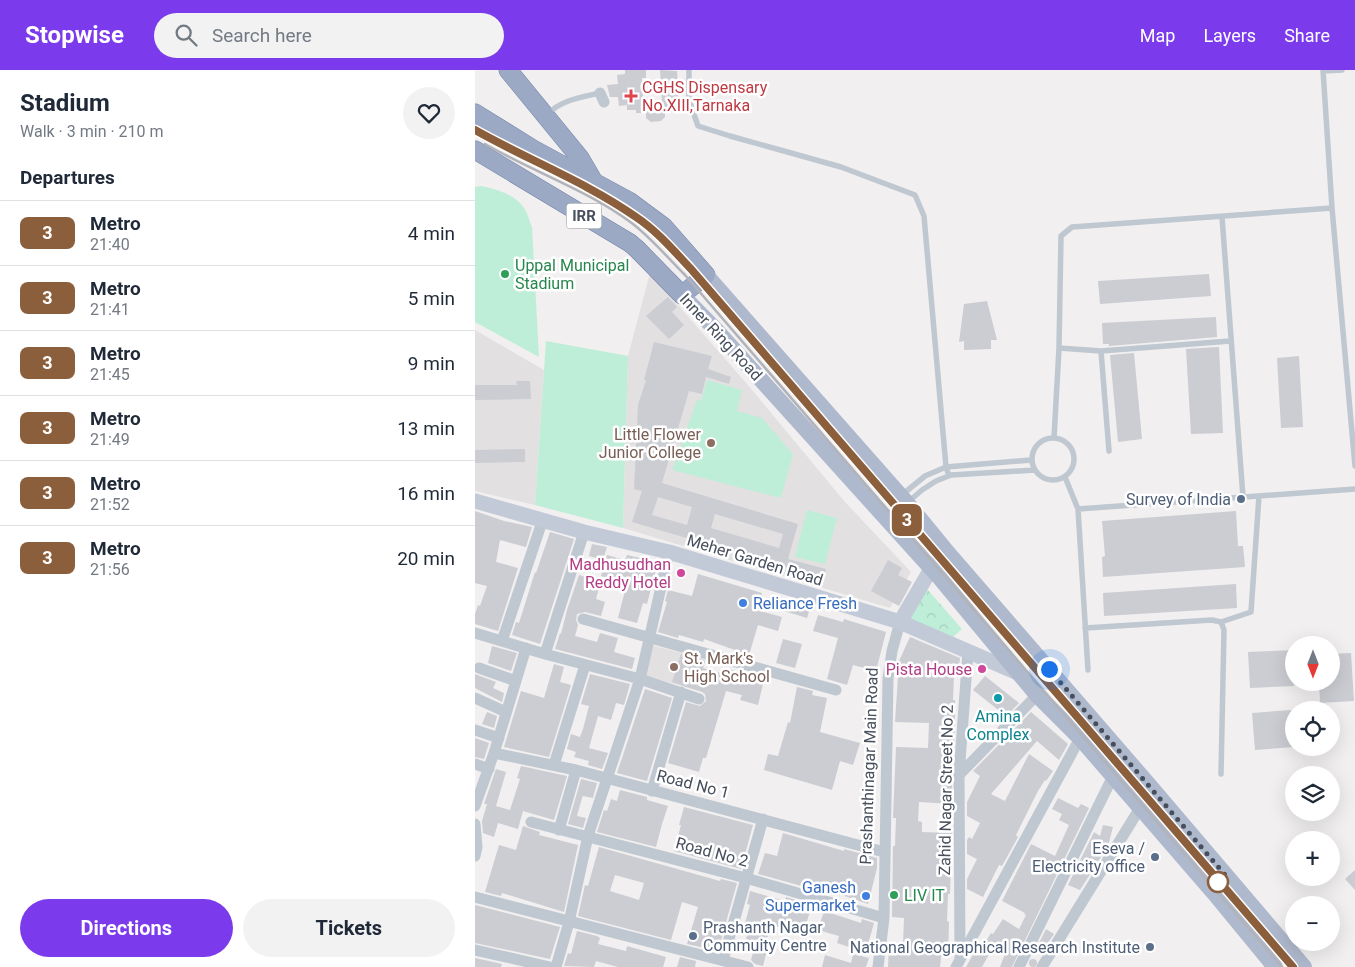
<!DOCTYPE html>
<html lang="en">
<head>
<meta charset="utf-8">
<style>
  :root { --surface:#fff; --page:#f2f2f3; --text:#1f2937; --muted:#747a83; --line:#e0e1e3; --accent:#7c3aed }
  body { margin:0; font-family:Roboto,sans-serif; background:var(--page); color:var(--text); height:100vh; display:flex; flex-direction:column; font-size:19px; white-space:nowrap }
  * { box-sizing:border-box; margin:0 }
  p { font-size:16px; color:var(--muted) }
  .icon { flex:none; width:28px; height:28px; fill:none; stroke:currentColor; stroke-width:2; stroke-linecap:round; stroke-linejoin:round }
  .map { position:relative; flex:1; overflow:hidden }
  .details { display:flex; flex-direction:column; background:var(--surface); width:475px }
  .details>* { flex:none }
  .badge { padding:0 10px; border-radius:8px; font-size:18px; line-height:32px }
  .needle { width:32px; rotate:180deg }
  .fabs { position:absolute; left:810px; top:566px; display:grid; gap:10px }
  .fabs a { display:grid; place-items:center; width:55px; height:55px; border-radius:50%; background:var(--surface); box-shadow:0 5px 20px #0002; font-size:25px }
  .you { position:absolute; width:25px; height:25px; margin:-12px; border:4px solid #fff; border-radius:50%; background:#1a73e8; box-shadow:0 0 0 8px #1a73e833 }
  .map>.badge { position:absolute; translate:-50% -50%; box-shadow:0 0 0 2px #fff }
  h2 { padding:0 20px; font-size:19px; line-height:45px }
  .round { display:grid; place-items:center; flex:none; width:52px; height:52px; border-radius:26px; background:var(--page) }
  .summary { display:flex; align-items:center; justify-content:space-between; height:85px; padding:0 20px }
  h1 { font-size:24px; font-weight:700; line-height:38px }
  .primary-button { display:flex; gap:10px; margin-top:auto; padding:10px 20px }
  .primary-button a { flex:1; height:58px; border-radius:30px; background:var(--accent); color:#fff; font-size:20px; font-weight:700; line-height:58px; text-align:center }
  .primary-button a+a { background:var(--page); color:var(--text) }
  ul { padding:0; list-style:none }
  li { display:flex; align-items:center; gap:15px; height:65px; padding:0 20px; border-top:1px solid var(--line) }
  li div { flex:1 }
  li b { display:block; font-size:19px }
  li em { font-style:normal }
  li .badge { min-width:55px; font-weight:700; text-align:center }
  header { display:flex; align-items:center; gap:30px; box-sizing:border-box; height:70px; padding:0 25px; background:var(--accent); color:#fff }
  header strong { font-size:24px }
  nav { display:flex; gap:28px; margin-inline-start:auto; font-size:18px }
  .search { width:350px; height:45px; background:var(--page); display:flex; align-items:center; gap:12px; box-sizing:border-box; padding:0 18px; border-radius:28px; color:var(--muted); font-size:19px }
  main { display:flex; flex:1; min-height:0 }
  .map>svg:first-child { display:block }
</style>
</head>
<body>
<header>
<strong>Stopwise</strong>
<div class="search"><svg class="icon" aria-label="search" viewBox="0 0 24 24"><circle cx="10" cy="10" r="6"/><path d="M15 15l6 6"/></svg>Search here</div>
<nav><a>Map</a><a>Layers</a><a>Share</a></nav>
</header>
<main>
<section class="details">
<div class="summary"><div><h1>Stadium</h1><p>Walk · 3 min · 210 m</p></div><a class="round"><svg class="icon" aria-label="heart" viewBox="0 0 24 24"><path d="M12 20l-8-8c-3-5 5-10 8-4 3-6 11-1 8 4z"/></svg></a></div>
<h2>Departures</h2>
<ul>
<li><span class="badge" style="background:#8b5e3c;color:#fff">3</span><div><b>Metro</b><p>21:40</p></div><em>4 min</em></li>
<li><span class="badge" style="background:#8b5e3c;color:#fff">3</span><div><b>Metro</b><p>21:41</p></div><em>5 min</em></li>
<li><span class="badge" style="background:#8b5e3c;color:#fff">3</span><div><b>Metro</b><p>21:45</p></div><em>9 min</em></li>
<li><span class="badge" style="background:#8b5e3c;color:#fff">3</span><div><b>Metro</b><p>21:49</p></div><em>13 min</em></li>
<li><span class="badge" style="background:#8b5e3c;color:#fff">3</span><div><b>Metro</b><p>21:52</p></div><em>16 min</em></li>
<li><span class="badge" style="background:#8b5e3c;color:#fff">3</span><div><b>Metro</b><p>21:56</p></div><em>20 min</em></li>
</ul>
<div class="primary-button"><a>Directions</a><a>Tickets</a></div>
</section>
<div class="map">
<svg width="880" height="897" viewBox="0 0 880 897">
  <defs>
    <pattern id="park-crowns" width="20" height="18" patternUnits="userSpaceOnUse" patternTransform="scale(1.25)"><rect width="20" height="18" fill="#beeed8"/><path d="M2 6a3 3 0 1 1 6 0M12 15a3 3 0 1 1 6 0" fill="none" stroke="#a5cebc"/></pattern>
  </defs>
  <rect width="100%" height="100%" fill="#f1efef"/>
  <path fill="#e2e0e1" d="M175,203L272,314L370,432L436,502L415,538L148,458L153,286Z
    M0,260L69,300L60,435L0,421Z
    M176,575L231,589L220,620L169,605Z"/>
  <path fill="url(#park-crowns)" d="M453,520L487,559L478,567L431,548L449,521Z"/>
  <path fill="#beeed8" d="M6,116C20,119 40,124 49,138C53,143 54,151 57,157L64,287L0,252V117Z
    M71,271L153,286L148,458L60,435Z
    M232,310L267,320L262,341L287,348L318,384L306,428L197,400L222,330L226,331Z
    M332,440L362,448L350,494L320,487Z"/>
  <path fill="#cbcdd3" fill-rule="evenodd" d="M150,0H171V8H167L168,28L172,27L173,32L187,31L185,0L202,1L204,32H198V42H190V47L186,51L176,52L171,48V43H161V40H152V35L144,36L143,27H135L132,15L143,14L142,5L150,4Z
    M734,204L736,226L625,234L623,211Z
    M193,227L202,237L197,242L209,255L194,269L171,246Z
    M512,231L522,270H516V279L489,280V271L484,272L489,234Z
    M741,247L742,267L634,276V274H628L627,253Z
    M179,272L237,286L233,299L256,307L254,314L231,307L227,324L214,321L187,413L323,454L313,489L351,499L347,515L312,506L314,498L157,452L167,421L159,419L163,335L171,310H169ZM183,427L217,437L212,455L177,445ZM240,444L308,464L304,478L236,458Z
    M744,277L748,363L716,364L711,279Z
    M659,283L667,369L643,372L635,285Z
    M824,286L828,357L806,358L802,288Z
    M41,311H55L56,329L0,330V315H42Z
    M50,379V392L0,393V380Z
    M0,441L29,451L57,457L51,477L25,470L21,492L43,498L23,561L0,554V544L3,535L5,536L12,516L0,513Z
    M761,441L763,476H768L770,497L628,507L627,487L630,486L627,451Z
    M75,462L99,469L65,574L37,565L41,552L44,553L60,502L61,503Z
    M117,474L132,477L128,490L114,486Z
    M132,485L150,490L152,485L183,492L172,534L168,533L162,553L143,548L152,513L126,506Z
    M413,490L427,498L423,505L437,512L424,536L396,521Z
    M223,504L287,523L282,540L307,547L303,561L283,555L274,585L229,569L228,572L204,565L203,568L183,562L192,532L190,531L193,520L217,526Z
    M104,505L126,511L121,529L130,532L126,546L110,542L102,544L101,550L103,555L100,566L122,572L125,563L143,568L139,582L160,588L157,599L80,579L85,563L86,564L92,540Z
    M761,514L762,538L629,546L628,523Z
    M313,528L336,535L332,548L309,541Z
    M343,545L368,552L369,549L411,562L401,601L378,595L372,615L352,609L363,568L338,561Z
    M435,567L485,588L484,596L479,605L478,630H480V653L479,677H477V734L444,732L443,751L447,752V762L476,763L477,760L475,824H473L472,851L474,852L473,887H466L465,897H413L414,875H428L429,848L417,847L418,776H420L421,748H418L421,677L453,678L454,653L420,652L424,591Z
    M308,569L327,574L320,598L301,593Z
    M17,576L42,583L36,601L13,593Z
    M819,580V616L775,618L773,582Z
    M876,583L879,631L845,633L844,612H856V584Z
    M206,584L230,591L228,598L249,604L251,598L267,603L266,608L288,614L283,635L265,630L267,625L251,621L231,688H228L224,702L193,693L211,632L225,636L231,631L230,624L227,622L197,612Z
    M79,594L89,597L85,612L96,615L74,687L29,677L46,621L69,628Z
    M0,604L21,612L18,618L29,623L27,632L0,618Z
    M115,604L155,614L149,635L141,633L136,650L123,646L114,678L133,683L127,699L113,695L114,691L99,687L101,682L92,679L96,664L105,667L108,659L114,636L106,634Z
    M510,606L544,633L531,646L498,620Z
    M322,617L338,621L337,625L352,628L345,662L385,673L378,695L365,691L357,720L289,700L293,684L303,686L313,652L315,653Z
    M170,619L197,628L172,711L142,703Z
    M816,640L819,677L780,680L777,643Z
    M12,642L22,646L19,658L7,654Z
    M556,642L593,674L584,690L562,671L516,724L530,731L554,684L578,701L571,711L570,710L563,721L541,765L543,767L527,796L524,795L508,827L492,819V809L502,789L492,784V770L494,767L497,769L505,753L492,746V732L505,706L498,701Z
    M0,668L14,673L9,689L0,687Z
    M46,696L92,706L79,750L48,741L43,759L23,753L19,767L8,763L7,751L12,734H9L21,699L31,702L21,736L35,740L45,709L42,708Z
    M106,709L122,713L118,728L108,726L107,728L102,746L111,748L108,758L93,754Z
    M145,720L172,727V730L193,736L187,754L181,777L122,762L129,740L132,741L136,729L142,731Z
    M583,728L603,738L606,734L614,738L537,897H525L530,884L518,877L507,897H491L504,874L508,876L516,863L518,864L528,849L544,859L551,845L549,844L550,843L527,831L556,774L580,786L594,755L584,750L587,744L577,739Z
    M209,737L278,755L266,799L199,781L206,755H204Z
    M682,740L804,883L803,884L681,741Z
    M628,755L638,757L633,776L605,820L593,815L619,762L625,766Z
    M48,756L65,762L64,765L103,775L89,842L27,823L26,826L10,822L24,775L41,780Z
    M308,763L369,781V779L402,788V798L393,834L355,821L354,823L341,820L283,804L290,783L302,786Z
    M124,777L245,811L246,809L262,813L243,881L212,874L223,837L207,832L196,870L103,846L110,815L113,816ZM140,805L169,813L164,830L135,821Z
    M880,800V820L870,809Z
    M275,821L310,831L311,827L337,835L328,864L296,855L289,879L292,880L288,896L280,894L276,890L281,872L271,869L275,855L270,853L275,835L272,834Z
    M0,835L85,857L75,889L0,873Z
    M349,841L386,853L387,849L399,853L393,874L380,870L377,878L362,873L364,866L343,860Z
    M571,859L579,864L570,877L564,873Z
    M102,861L122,866L125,868L123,874L151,881L152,876L191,887L188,897H143L121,891L119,897L89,896L93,883L96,884Z
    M378,884L394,888L391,897H347L350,885L376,893Z
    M205,887L221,891L220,897H202Z
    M0,888L27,894L26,897H0Z
    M554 893a4 4 0 1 1 8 0a4 4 0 1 1-8 0Z"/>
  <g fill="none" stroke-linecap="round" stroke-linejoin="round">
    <defs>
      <path id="trunk" d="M33,0L105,88L119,112
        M0,43L58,79L154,131L189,157L231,205L207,225L162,179L155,173L0,80"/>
    </defs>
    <use href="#trunk" stroke="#7284a8" stroke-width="19"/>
    <path stroke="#bfc7d0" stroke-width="5.5" d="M214,0V30L223,56L255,66L366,97L440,125L449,146L471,397L474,406
      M848,0L857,138L880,396
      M848,1L867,0
      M72,45C85,30 107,27 125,23
      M747,147L768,427
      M584,278L626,281L755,271
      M626,281L634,381
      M557 389a21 21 0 1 1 42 0a21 21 0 1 1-42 0Z
      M579,368L584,278L586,166L597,157L857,138
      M590,407L603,439L613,600
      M428,424L450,406L471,397L556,390
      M433,432L447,420L461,411L476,405L560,400
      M603,439L880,419
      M746,552L776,542L784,426
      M610,558L737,550L746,552L749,560L746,704"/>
    <path stroke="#bfc7d0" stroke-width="11" d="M125,23L129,32
      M108,549L361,620
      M0,563L70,584L165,609L224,629
      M27,571L68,449
      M70,584L109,462
      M4,598L41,611
      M0,628L31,642
      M0,660L24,668
      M19,683L101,700L409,782
      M0,694L14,699
      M79,695L110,595
      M484,705L562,625
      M177,721L206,622
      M0,736L19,683L51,578
      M56,752L271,808L409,848
      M0,754L2,777L0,786
      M84,760L101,700
      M0,827L273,897
      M0,880L75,897
      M485,889L484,705L493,582
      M248,890L288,749
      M81,897L94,852L113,766L165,609L194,482
      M403,897L409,848L413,608L417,581L425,552
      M481,897L605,668
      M544,897L638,706
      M567,897L665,738"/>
    <path stroke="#c2c9d7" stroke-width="15" d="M0,431L109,462L194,482L425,552L543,603
      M425,552L456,499L473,483"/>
    <path stroke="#afb9cd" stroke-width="16" d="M231,205L432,433L473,483L674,715L829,897
      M207,225L242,261L464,507L562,625L605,668L739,823L800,897"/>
    <use href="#trunk" stroke="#9ba9c5" stroke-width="18"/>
    <path stroke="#b1b3b9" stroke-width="2.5" d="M0,60C53,90 111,112 161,147C182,161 199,181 216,199L818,897
      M10,74C58,102 113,120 158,154C177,169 193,188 210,205L807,897"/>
  </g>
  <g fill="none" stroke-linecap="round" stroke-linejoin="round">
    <defs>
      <path id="line" d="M0,60C53,90 111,112 161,147C182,161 199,181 216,199L818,897"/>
    </defs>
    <use href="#line" stroke="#fff" stroke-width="11"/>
    <use href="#line" stroke="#8b5e3c" stroke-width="8"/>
    <path stroke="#474f5c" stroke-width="5" stroke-dasharray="0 9" d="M574,599L751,806L743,812"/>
  </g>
  <path fill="#e0444e" stroke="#fff" stroke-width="2" d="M153.5 18.5h5v5h5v5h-5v5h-5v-5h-5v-5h5z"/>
  <g fill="#2e9e5b" stroke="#fff" stroke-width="2">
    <circle cx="30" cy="204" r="5"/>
    <circle cx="419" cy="825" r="5"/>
  </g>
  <g fill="#8d6e63" stroke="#fff" stroke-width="2">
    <circle cx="236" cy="373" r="5"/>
    <circle cx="199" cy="597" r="5"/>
  </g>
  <g fill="#5c6f8a" stroke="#fff" stroke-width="2">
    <circle cx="766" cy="429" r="5"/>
    <circle cx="680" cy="787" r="5"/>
    <circle cx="218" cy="866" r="5"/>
    <circle cx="675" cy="877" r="5"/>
  </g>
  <g fill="#d1479c" stroke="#fff" stroke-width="2">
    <circle cx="206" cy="503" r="5"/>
    <circle cx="507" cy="599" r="5"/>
  </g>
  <g fill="#3f7fe0" stroke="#fff" stroke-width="2">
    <circle cx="268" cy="533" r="5"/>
    <circle cx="391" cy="826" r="5"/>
  </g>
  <circle fill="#0f9aa8" stroke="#fff" stroke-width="2" cx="523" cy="628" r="5"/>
  <circle fill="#fff" stroke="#8b5e3c" stroke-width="2.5" cx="743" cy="812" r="10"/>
  <g text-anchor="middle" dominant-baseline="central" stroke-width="5" stroke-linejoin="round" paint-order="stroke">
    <rect fill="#fff" stroke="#7e848d" stroke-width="1" x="91.5" y="133.5" width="35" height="25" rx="4"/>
    <g font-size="15" font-weight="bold" fill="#474f5c">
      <text x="109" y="146">IRR</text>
    </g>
    <g font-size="16" fill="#be3a42" stroke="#fff" text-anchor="start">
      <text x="167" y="17">CGHS Dispensary<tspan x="167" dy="18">No.XIII,Tarnaka</tspan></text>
    </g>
    <g font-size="16" fill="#27864d" stroke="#fff" text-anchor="start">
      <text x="40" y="195">Uppal Municipal<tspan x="40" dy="18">Stadium</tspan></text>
      <text x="429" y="825">LIV IT</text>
    </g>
    <g font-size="16" fill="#474f5c" stroke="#fff">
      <text transform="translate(246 267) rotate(47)">Inner Ring Road</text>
      <text transform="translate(280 490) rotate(17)">Meher Garden Road</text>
      <text transform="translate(394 696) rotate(-88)">Prashanthinagar Main Road</text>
      <text transform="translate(218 714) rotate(14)">Road No 1</text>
      <text transform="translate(471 720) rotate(-89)">Zahid Nagar Street No 2</text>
      <text transform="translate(237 782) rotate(15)">Road No 2</text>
    </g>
    <g font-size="16" fill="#785e54" stroke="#fff" text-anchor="end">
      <text x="226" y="364">Little Flower<tspan x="226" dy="18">Junior College</tspan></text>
      <text x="209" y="588" text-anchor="start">St. Mark's<tspan x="209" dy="18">High School</tspan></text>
    </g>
    <g font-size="16" fill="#4e5e75" stroke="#fff" text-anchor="end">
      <text x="756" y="429">Survey of India</text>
      <text x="670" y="778">Eseva /<tspan x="670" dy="18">Electricity office</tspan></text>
      <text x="228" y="857" text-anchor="start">Prashanth Nagar<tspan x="228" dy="18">Commuity Centre</tspan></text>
      <text x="665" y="877">National Geographical Research Institute</text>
    </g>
    <g font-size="16" fill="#b23c85" stroke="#fff" text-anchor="end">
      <text x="196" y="494">Madhusudhan<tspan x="196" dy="18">Reddy Hotel</tspan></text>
      <text x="497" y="599">Pista House</text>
    </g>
    <g font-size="16" fill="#366cbe" stroke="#fff" text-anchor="start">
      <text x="278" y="533">Reliance Fresh</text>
      <text x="381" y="817" text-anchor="end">Ganesh<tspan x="381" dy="18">Supermarket</tspan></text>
    </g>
    <g font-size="16" fill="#0d838f" stroke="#fff">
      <text x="523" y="646">Amina<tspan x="523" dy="18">Complex</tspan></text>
    </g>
  </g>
</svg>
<div class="fabs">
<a><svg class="needle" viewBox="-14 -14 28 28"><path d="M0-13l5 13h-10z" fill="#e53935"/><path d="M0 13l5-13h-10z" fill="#747a83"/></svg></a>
<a><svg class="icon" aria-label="locate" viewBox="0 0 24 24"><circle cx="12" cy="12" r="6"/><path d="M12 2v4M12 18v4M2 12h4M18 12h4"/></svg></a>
<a><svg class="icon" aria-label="layers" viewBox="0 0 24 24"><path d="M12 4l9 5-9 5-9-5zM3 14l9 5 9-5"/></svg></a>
<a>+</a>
<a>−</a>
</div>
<div class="you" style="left:574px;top:599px"></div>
<b class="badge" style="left:432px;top:450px;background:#8b5e3c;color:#fff">3</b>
</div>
</main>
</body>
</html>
